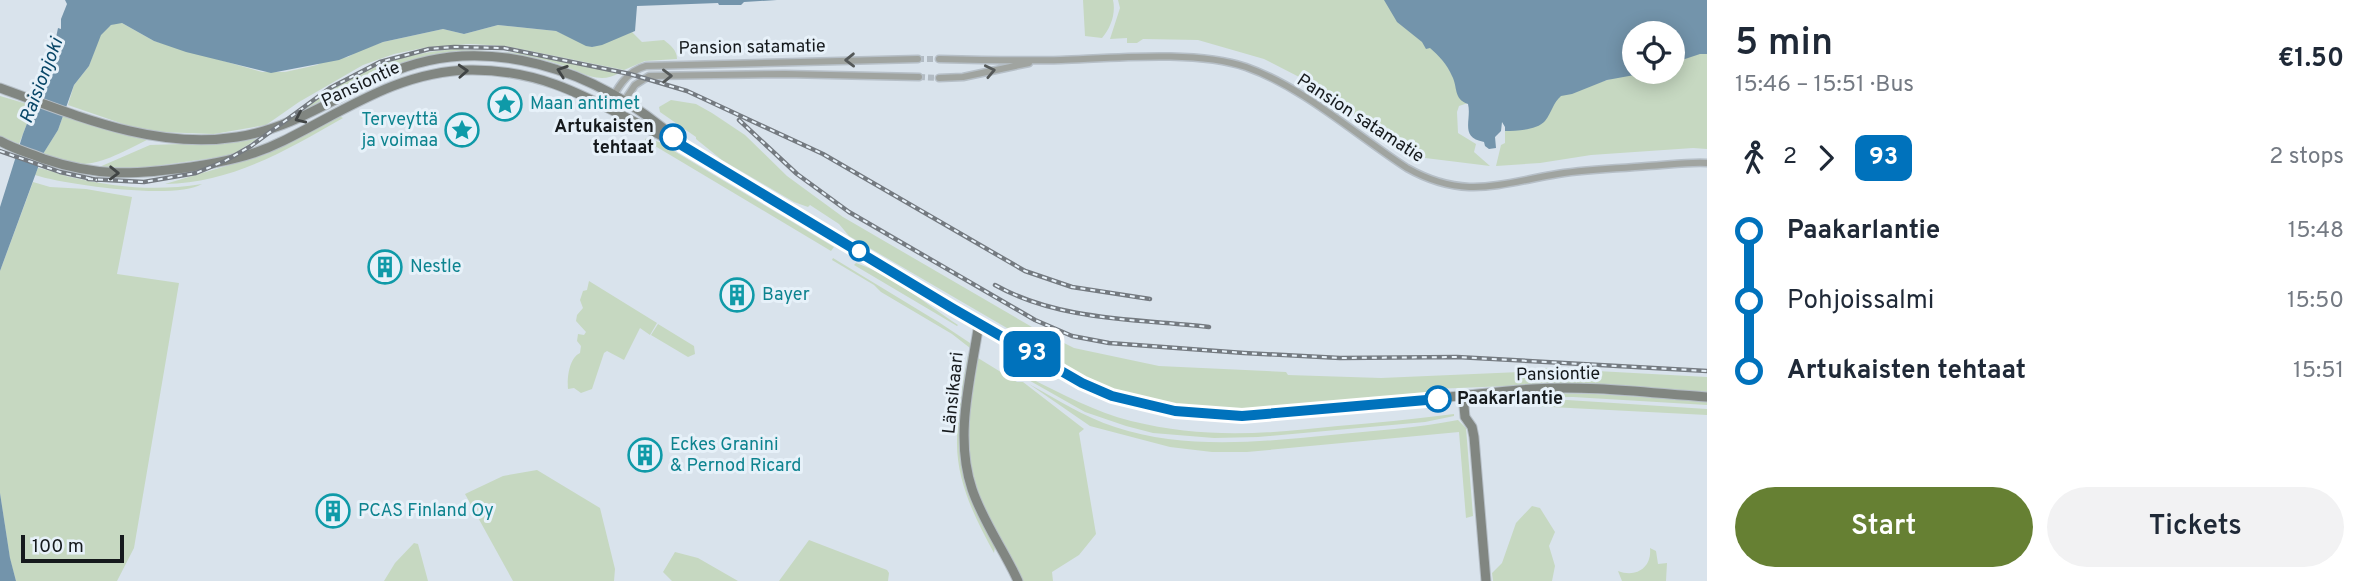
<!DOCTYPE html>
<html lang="en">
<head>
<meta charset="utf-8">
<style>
  :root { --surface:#fff; --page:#f2f2f3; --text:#1f2937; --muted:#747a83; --accent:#668033 }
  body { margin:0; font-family:Overpass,sans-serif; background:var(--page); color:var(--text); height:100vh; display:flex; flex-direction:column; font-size:26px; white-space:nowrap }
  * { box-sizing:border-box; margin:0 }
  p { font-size:23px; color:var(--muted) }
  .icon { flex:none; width:38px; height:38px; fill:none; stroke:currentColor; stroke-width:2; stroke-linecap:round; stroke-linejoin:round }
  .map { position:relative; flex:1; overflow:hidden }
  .details { display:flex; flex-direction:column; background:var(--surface); width:665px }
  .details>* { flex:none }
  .badge { padding:0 14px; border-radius:10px; font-size:24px; line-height:46px }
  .controls { position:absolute; left:1622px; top:21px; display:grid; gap:14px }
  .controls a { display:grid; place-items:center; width:63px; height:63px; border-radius:50%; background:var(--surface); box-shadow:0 4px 18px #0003; font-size:35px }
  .scale { position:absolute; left:21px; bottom:18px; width:103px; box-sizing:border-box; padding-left:7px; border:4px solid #161a1d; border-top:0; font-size:19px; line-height:24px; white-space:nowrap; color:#161a1d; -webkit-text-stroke:5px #e7f1f9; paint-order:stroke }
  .map>.badge { position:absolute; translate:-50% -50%; box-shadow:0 0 0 4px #fff }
  .legs { display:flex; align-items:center; gap:10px; height:77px; padding:0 28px; font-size:23px }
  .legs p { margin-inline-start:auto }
  .head { display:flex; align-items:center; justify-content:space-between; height:119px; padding:0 28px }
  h1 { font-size:38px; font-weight:600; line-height:52px }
  .button { display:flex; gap:14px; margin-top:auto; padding:14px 28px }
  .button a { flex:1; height:80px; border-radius:42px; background:var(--accent); color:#fff; font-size:28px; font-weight:600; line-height:80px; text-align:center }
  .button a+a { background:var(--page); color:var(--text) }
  ul { padding:0 28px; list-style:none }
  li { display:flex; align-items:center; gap:24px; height:70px; font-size:26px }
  li i { display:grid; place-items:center; width:10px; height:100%; margin:0 9px; background:currentColor }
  li i::after { content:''; width:18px; height:18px; margin:-9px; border:5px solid; border-radius:50%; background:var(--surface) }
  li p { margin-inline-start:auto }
  li:first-child i { background:linear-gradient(#0000 50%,currentColor 0) }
  li:last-child i { background:linear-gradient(currentColor 50%,#0000 0) }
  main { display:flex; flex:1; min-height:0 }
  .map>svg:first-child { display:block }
</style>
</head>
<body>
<main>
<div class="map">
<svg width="1707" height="581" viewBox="0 0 1707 581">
  <rect width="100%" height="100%" fill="#d9e3ec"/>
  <path fill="#c6d8c1" d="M1083,0H1113C1116,13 1111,28 1102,38L1085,36Z
    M1118,0H1401L1425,27L1468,103L1459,106L1457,112L1458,133L1476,144L1474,152L1490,166L1417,157L1305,80L1264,59L1198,40L1143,39L1137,43H1127V38L1110,39L1120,8Z
    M117,23H122L154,41L262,72H285L317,65L324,61L348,57L358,51L383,42L443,29L464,34L498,25L556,31L592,47L632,32L642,42L664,40C670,45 677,50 677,59L645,61L624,70L505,46L470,44L428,47L394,54L363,65L299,102L266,125L214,134L159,132L129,126L68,105L74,85L89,66L100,35L111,25Z
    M1707,42V149L1693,148L1591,155L1540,163L1496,166L1501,145L1505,143V127L1534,102L1634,72H1673V51Z
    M456,49L520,53L619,73C598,86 579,70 558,64C545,59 530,57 516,54C425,41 373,72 297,114C351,73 388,55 456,49Z
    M0,96L34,106L19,144L0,136Z
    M671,100L696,104L712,113L745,135L787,176L843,217L1032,327L1074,348L1159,366L1286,372L1288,375L1381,378L1541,371L1542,368L1707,377V392L1561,384L1433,389L1420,395L1248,412L1198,409L1162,404L1126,395L1086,379L1043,349L849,236L839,224L810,205L808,207L794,202L722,160L696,139V137L660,112L659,107Z
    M63,116L147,140C126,150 100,166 76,164C65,163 53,157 43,154L58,130Z
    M339,116L343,118C287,150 232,183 165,184L267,154Z
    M646,138L659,142L834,247L831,251L645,140Z
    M257,139L233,154L220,157L134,169L97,168L150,145L213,143Z
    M38,168C51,170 63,176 75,178C118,188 158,191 202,184C175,200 66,185 35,175Z
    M33,182L50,187L86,189L132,197L117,274L179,283L134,548L117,581H16L10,559L0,493V271Z
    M833,258L940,323L970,343V348L952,334L881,292L874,285L832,260Z
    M856,263C892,275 926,304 958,325L957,326L854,265Z
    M589,281L657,323L650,335L640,328L624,360L607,351L604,353L592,389L581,393L574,388L568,389C567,378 569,358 580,353L581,346L577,341L578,334L584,335L586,332L576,321L577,315L583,308L580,300L583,291L587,290Z
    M658,324L694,346L695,354L688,357L651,335Z
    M970,353L961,419L979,517L995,547L994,553C975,518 956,481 957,440C957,411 963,382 968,354Z
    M978,358L1017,382H1023L1084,429L1079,433L1096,534L1079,555L1052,572L1053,581H1022C998,534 967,488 968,434C969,409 975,382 978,358Z
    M1028,377C1062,394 1095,412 1131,421C1204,439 1264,434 1338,426C1377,423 1415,419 1454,414V416L1425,422L1258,437L1214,438L1153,433L1126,426L1085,412L1025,378Z
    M1029,384C1058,400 1084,417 1115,427C1185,450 1259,442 1331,435C1373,431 1416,428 1458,420L1466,428L1473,516L1466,518L1459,432L1247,452H1212L1170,447L1090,426Z
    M1536,393L1594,394L1707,401V405L1573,397L1515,398Z
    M1567,400L1707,409V415L1531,406H1495L1500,403Z
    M537,470L600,508L615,569L614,581H513L465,494L503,476Z
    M1532,506L1540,508L1555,532L1549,546L1555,566L1552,581H1493L1492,573L1502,563L1516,523Z
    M809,540L887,570L889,573L888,581H779Z
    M414,543L418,544L428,581H384L395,563Z
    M1650,548L1656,551L1658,564L1667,563L1666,581H1622L1618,571C1636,578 1652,568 1650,548Z
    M675,552L698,558L738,581H672L663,572Z"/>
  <path fill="#7394ab" d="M65,0H777L744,2L741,5H719L718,3L637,6L635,31L602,45L592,47L586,46L556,31L498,25L464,34L443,29L383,42L339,60L271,73L186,52L154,41L122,23L111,25L101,35L89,66L74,85L58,130L43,154L0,271V207L23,134L43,82L47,81L58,28L61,29V19L67,4Z
    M1384,0H1707V54H1700L1673,63V33H1634V72H1651L1607,80L1572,94L1561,96C1553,103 1552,112 1545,121C1537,130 1517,131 1505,131V127L1502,122L1501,131L1495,137L1496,148L1489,149L1485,146L1484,142C1459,137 1472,120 1468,104C1453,99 1458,87 1452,76C1447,64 1439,56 1430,48L1426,49L1422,42L1397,22Z
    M0,493L10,558L16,581H0Z"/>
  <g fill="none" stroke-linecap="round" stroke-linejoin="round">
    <path stroke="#b2bbc3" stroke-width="6" stroke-dasharray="6 3" stroke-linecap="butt" d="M918,59H939
      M919,77L939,78"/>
    <defs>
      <path id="street" d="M939,59C979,60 1020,61 1061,60C1113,58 1197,50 1246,67C1303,87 1356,135 1407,168C1462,199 1496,185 1552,175C1584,169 1616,169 1648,166C1668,165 1687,162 1707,163
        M939,78L963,77L1029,63
        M607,108C616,90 626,71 646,66L918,59
        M616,113L635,85L649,76L785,74L919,77"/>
      <path id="secondary" d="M0,88C75,115 155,150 237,137C291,129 334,98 383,76C483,29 599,70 677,140
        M0,141C14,149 29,153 44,159C98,177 135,175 191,167C223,162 253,156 283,141C344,111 399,71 470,70C557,69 608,112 683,146L1063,372C1148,420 1231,419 1326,410C1395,404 1463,394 1532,389C1590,385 1649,393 1707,397
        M979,323C971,377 954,436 972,489C983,522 1004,550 1018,581
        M1463,396L1465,417L1472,427L1474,437L1486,581"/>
    </defs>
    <use href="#street" stroke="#b6bfc7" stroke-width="9"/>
    <use href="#secondary" stroke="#b6bfc7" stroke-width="11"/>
    <use href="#street" stroke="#a0a4a0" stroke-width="6"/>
    <use href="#secondary" stroke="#818681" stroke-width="9"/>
    <defs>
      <path id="rail" d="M739,120L797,174L849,212L1035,320L1072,336L1109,343L1244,353L1340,358L1457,357L1707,371
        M0,151L60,172L97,180
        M88,179L144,182L196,173L225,161L251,146L330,88L380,62L429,49L454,47L504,48L630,74L687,91L823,154L1025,271L1072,287L1150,299
        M995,285C1059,321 1137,319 1209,327"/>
    </defs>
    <use href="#rail" stroke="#747a80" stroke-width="4.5"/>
    <use href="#rail" stroke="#e7f1f9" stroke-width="2" stroke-dasharray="5" stroke-linecap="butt"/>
  </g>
  <defs><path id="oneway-chevron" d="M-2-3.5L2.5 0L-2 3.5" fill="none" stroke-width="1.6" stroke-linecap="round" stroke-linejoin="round" transform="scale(1.75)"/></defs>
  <g stroke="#545858">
    <use href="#oneway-chevron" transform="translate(850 60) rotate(179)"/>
    <use href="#oneway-chevron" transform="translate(990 71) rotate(-12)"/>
    <use href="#oneway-chevron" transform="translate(667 76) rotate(-1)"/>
  </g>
  <g stroke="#414545">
    <use href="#oneway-chevron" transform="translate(463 71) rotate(-3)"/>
    <use href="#oneway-chevron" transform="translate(562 71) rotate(-161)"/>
    <use href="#oneway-chevron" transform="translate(300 118) rotate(155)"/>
    <use href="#oneway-chevron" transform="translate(114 173) rotate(1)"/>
  </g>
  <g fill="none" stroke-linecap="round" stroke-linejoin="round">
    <defs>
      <path id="line-1" d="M673,137L683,146L952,308L1082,383L1112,396L1175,411L1242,416L1438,399"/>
    </defs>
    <use href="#line-1" stroke="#fff" stroke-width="16"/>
    <use href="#line-1" stroke="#0072bc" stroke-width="10"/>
  </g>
  <defs>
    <symbol id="sight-ring" viewBox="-11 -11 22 22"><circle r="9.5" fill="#e7f1f9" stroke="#0f9aa8" stroke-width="1.5"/><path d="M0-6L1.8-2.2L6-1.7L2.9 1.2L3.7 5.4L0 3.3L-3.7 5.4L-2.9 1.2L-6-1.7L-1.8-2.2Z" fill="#0f9aa8"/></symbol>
    <symbol id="building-ring" viewBox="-11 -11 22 22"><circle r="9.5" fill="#e7f1f9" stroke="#0f9aa8" stroke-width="1.5"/><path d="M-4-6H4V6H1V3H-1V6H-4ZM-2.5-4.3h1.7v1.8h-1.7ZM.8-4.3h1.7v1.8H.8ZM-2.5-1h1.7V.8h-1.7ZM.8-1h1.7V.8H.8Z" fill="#0f9aa8"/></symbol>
  </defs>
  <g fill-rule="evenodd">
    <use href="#sight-ring" x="486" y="85" width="38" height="38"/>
    <use href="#sight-ring" x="443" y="111" width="38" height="38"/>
    <use href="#building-ring" x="366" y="248" width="38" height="38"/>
    <use href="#building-ring" x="718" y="276" width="38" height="38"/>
    <use href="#building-ring" x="626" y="436" width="38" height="38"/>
    <use href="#building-ring" x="314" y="492" width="38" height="38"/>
  </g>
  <g fill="#fff" stroke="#0072bc" stroke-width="3.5">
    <circle cx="673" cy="137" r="12"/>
    <circle cx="859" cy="251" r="9"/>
    <circle cx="1438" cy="399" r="12"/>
  </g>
  <g text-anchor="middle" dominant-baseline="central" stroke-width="6" stroke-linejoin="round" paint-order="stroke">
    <g font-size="18" fill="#161a1d" stroke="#e7f1f9">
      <text transform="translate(752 48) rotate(-1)">Pansion satamatie</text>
      <text transform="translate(361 85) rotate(-25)">Pansiontie</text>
      <text transform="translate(1360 119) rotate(33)">Pansion satamatie</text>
      <text transform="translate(1558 375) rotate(-1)">Pansiontie</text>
      <text transform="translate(954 393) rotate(-84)">Länsikaari</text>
    </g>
    <g font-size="18" fill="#0d838f" stroke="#e7f1f9" text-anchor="start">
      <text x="530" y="104">Maan antimet</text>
      <text x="438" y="120" text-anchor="end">Terveyttä<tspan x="438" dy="21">ja voimaa</tspan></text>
      <text x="410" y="267">Nestle</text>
      <text x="762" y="295">Bayer</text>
      <text x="670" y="445">Eckes Granini<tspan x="670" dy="21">&amp; Pernod Ricard</tspan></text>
      <text x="358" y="511">PCAS Finland Oy</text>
    </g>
    <g font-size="18" font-weight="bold" fill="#161a1d" stroke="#e7f1f9" text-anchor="end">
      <text x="654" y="127">Artukaisten<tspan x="654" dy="21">tehtaat</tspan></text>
      <text x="1457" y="399" text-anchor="start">Paakarlantie</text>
    </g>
    <g font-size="19" font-style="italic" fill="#094768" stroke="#e7f1f9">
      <text transform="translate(42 81) rotate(-69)">Raisionjoki</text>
    </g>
  </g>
</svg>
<div class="controls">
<a><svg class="icon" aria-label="locate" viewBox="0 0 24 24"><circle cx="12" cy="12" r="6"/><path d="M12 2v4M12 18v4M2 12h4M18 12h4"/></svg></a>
</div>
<div class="scale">100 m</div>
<b class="badge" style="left:1032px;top:354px;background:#0072bc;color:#fff">93</b>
</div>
<section class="details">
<div class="head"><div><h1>5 min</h1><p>15:46 – 15:51 · Bus</p></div><b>€1.50</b></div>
<div class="legs"><svg class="icon" aria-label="walk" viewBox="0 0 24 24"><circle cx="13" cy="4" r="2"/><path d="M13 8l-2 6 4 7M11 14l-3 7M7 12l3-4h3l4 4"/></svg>2<svg class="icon" aria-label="forward" viewBox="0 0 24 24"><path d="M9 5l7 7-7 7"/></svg><b class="badge" style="background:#0072bc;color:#fff">93</b><p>2 stops</p></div>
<ul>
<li><i style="color:#0072bc"></i><b>Paakarlantie</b><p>15:48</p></li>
<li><i style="color:#0072bc"></i><span>Pohjoissalmi</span><p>15:50</p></li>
<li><i style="color:#0072bc"></i><b>Artukaisten tehtaat</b><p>15:51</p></li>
</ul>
<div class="button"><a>Start</a><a>Tickets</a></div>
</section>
</main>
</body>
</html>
